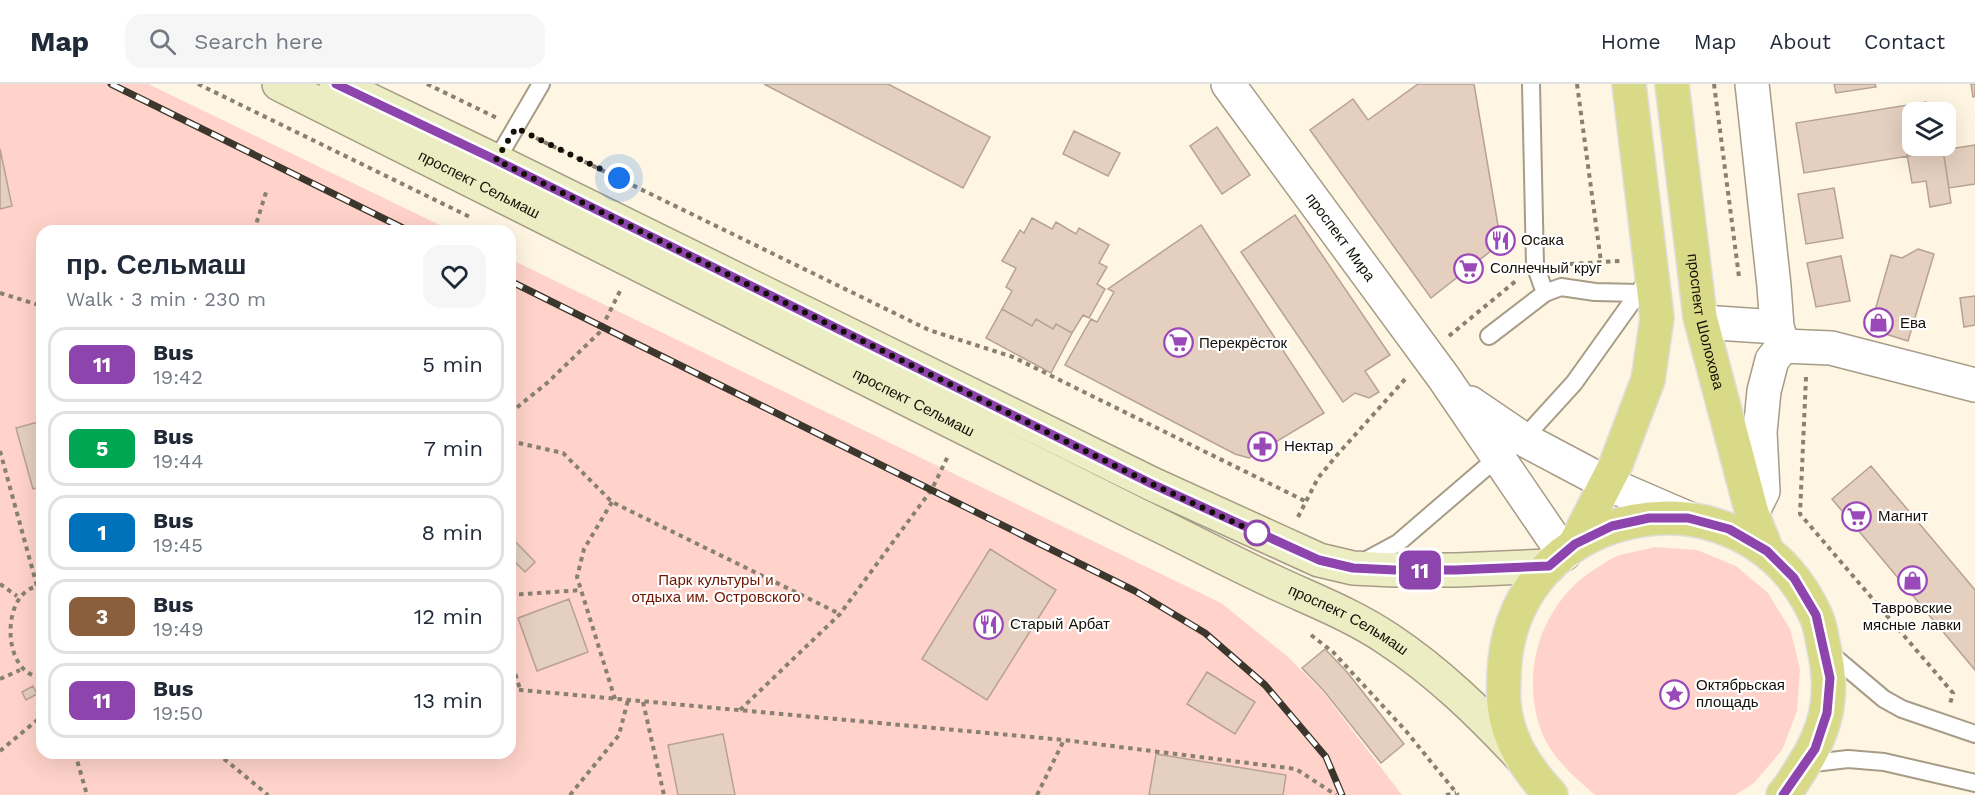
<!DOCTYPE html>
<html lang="en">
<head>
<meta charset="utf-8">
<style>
  :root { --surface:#fff; --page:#f6f6f7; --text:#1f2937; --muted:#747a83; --line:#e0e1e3 }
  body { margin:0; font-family:"Work Sans",sans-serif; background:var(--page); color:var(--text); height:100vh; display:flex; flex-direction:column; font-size:22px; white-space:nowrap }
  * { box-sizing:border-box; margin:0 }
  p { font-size:20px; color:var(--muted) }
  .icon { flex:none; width:33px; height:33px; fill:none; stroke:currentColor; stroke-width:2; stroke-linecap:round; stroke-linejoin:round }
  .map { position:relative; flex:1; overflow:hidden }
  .sheet { position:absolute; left:36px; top:141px; width:480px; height:534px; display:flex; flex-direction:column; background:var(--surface); border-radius:18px; box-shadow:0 6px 24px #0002 }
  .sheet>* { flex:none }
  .badge { padding:0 12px; border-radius:9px; font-size:21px; line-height:39px }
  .controls { position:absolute; left:1902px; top:18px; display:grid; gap:12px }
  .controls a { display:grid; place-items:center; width:54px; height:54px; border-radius:12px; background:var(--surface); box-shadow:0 6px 24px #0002; font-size:30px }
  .you { position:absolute; width:30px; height:30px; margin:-15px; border:4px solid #fff; border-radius:50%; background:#1a73e8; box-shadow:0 0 0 9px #1a73e833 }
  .map>.badge { position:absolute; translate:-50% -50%; box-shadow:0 0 0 3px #fff }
  .round { display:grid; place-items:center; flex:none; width:63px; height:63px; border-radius:18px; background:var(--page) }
  .headline { display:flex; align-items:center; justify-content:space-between; height:102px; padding:0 30px }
  h1 { font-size:28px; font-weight:600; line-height:45px }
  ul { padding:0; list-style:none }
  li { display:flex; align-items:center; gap:18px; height:75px; margin:0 12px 9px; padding:0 18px; border:3px solid var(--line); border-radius:18px }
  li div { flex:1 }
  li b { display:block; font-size:22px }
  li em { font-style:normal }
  li .badge { min-width:66px; font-weight:700; text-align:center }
  header { display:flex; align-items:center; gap:36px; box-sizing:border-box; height:84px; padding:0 30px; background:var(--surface); border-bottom:2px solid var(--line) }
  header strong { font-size:28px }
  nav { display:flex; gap:33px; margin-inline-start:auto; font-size:21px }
  .search { width:420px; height:54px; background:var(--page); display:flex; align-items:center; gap:15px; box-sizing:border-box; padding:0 21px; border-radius:18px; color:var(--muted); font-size:22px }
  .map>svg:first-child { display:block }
</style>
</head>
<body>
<header>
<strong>Map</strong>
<div class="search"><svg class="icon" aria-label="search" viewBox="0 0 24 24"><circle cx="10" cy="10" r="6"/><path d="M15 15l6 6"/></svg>Search here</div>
<nav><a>Home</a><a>Map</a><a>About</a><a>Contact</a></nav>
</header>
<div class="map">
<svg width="1975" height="711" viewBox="0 0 1975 711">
  <rect width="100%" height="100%" fill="#fef5e2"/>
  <path fill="#ffd3c9" d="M0,0H148L452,147H42V669H510V175L1221,519L1288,573L1323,608L1402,711H0Z
    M1655,463L1697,466L1736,482L1768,509L1790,545L1800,585L1797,627L1782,666L1754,699L1735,711H1595C1574,693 1553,675 1542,649C1519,589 1541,519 1595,485C1602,481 1608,476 1615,473C1627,468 1642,467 1655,463Z"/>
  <path fill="#e5cfbe" stroke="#b7a292" stroke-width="1.5" d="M764,0H888L990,53L963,104Z
    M1418,0H1474L1501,159L1431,214L1310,46L1353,15L1368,36Z
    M1834,0H1875L1876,3L1836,9Z
    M1971,0H1975V12L1973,13Z
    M1926,18L1928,28H1912V62H1933L1934,68L1804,89L1796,39Z
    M1217,43L1250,91L1222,110L1190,62Z
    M1074,47L1120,69L1108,92L1063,70Z
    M1975,61V100L1949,104L1943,66Z
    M0,65L12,122L0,125Z
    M1943,66L1951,119L1930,123L1926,97L1912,99L1907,71Z
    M1834,104L1843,154L1806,160L1798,110Z
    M1295,131L1390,271L1365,287L1379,308L1369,314L1355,309L1343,318L1241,168Z
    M1032,134L1052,145L1056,138L1076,150L1079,144L1109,161L1099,179L1107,183L1097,200L1105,205L1089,234L1083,231L1072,249L1056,240L1053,245L1036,235L1032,242L1002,225L1012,207L1006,203L1016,184L1002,177L1020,146L1024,149Z
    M1201,141L1324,329L1249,374L1235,370L1065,281L1091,235L1097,238L1114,208L1108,205Z
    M1918,165L1934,170L1908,257L1876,247L1879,239L1872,237L1891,171L1902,174Z
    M1841,172L1850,217L1816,223L1807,179Z
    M1975,212V241L1964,243L1960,214Z
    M1002,225L1032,242L1036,235L1053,245L1056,240L1072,249L1051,289L986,254Z
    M42,337V402L33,405L16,344Z
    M1871,382L1975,506V586L1832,415Z
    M510,452L535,478L525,488L510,473Z
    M990,465L1056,506L987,616L922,575Z
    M569,515L588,568L537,587L518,534Z
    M1325,565L1347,588L1404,660L1381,679L1324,607L1302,584Z
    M1207,588L1255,618L1235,650L1187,620Z
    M33,602L37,610L26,616L22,608Z
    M723,650L735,711H678L668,661Z
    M1156,670L1286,691L1283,711H1149Z"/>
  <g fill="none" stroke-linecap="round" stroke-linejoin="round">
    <defs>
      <path id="service" d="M1531,0L1535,181L1545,209L1561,203L1595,208L1639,209
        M496,77L541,0
        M1489,252L1545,209
        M1361,479L1398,459L1498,373L1523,355L1574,299L1649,194
        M1827,567L1884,615L1902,625L1975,650
        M1805,680L1848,675L1884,678L1975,699"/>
      <path id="minor" d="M1752,0L1774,202L1777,243L1783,262
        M1702,238L1777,243"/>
      <g id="tertiary">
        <path id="s1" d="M1228,0L1444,294L1564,470"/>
        <path d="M1470,319L1523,355L1606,399L1687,434"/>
        <path d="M1752,429L1763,407L1760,348L1764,307L1772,276L1783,262L1831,264L1975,301"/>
      </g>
      <g id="secondary">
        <path id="s2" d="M279,0L1138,431C1182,452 1225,475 1270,496C1310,515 1351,530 1388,555C1438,588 1481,630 1522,674"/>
        <path d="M336,0L496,77L1152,400L1319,476L1353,484L1395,486H1457L1549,482"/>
      </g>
      <g id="primary">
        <path id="s3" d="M1672,0L1700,233L1752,429L1767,467"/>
        <path d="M1575,460L1616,380L1648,296L1657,234L1629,0"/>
        <path d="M1551,711C1527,686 1507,655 1504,620C1503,611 1504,601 1504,592C1508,419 1742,373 1815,530C1821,541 1822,557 1825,569C1834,614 1826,647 1801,685C1795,694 1790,704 1783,711"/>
      </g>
    </defs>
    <use href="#service" stroke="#a79c86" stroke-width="20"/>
    <use href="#minor" stroke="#a79c86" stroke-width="36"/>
    <use href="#tertiary" stroke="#a79c86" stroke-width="36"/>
    <use href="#secondary" stroke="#a79c86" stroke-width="36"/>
    <use href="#primary" stroke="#dededc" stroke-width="36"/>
    <path stroke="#878073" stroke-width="4" stroke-dasharray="4.5 4.5" stroke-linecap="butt" d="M198,0L470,133
      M427,0L497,34
      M1577,0L1601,178
      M1714,0L1739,193
      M536,54L929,246L1013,273L1305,417
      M254,147L267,105
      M1570,180L1620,177
      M0,209L42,222
      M1449,252L1517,196
      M1806,293L1800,430L1953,609L1950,620
      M510,329L547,299L599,249L620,207
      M510,357L563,369L612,418L840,530
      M0,367L37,502
      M612,418L584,465L577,493L615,615
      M1298,433L1318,394L1337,371L1407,293
      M0,500L17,512
      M42,502C0,502 0,592 42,593
      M510,511L582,506
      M1311,551L1333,568L1406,647L1458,711
      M510,573L520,605
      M0,595L20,586
      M510,605L1064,656L1296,685L1336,711
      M643,618L664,711
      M740,626L840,530L932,405L949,370
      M0,667L42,632
      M75,669L87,711
      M217,669L268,711
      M570,711L619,651L628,616
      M1037,711L1064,656
      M1446,711L1456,709"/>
    <use href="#service" stroke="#fff" stroke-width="16"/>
    <use href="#minor" stroke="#fff" stroke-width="33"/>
    <use href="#tertiary" stroke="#fff" stroke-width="33"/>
    <use href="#secondary" stroke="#ecedc3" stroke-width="33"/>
    <use href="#primary" stroke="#d9da88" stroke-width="33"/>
    <defs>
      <path id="rail" d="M111,0L409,147
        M510,197L1135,507L1205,549L1265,601L1326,673L1342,711"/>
    </defs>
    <use href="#rail" stroke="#3c372d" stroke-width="7"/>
    <use href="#rail" stroke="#fff" stroke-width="4.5" stroke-dasharray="14" stroke-linecap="butt"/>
  </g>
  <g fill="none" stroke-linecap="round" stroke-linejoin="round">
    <defs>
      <path id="line" d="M336,0L496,76L1152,400L1319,476L1353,484L1395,486H1456L1549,482L1575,460L1612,442L1649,434H1688L1729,445L1767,467L1794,494L1816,531L1830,594L1827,629L1815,665L1783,711"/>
    </defs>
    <use href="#line" stroke="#fff" stroke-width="14"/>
    <use href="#line" stroke="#8e44ad" stroke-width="9"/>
    <path stroke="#141008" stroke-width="6" stroke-dasharray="0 10.8" d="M619,94L516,44L496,76L1152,400L1257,449"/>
  </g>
  <defs>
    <symbol id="restaurant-ring" viewBox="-11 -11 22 22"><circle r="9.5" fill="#fff" stroke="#9b49b8" stroke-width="1.5"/><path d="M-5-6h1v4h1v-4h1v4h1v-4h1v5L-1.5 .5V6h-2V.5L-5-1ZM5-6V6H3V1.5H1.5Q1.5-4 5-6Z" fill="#9b49b8"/></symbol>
    <symbol id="supermarket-ring" viewBox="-11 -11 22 22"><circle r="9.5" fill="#fff" stroke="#9b49b8" stroke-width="1.5"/><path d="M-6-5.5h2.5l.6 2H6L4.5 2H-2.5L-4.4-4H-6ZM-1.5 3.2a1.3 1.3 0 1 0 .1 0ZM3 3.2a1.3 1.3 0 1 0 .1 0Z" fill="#9b49b8"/></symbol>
    <symbol id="shop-ring" viewBox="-11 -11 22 22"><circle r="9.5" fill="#fff" stroke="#9b49b8" stroke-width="1.5"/><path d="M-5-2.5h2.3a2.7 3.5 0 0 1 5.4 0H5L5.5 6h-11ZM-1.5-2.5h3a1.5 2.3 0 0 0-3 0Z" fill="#9b49b8"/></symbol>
    <symbol id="pharmacy-ring" viewBox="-11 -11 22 22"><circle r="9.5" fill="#fff" stroke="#9b49b8" stroke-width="1.5"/><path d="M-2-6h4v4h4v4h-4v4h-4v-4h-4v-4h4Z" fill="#9b49b8"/></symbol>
    <symbol id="sight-ring" viewBox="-11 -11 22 22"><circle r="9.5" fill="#fff" stroke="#9b49b8" stroke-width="1.5"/><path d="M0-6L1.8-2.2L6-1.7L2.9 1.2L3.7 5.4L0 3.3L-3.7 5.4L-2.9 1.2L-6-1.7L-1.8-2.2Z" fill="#9b49b8"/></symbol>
  </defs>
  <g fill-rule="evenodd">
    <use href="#restaurant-ring" x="1484" y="140" width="33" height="33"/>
    <use href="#supermarket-ring" x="1452" y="168" width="33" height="33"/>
    <use href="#shop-ring" x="1862" y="222" width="33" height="33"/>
    <use href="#supermarket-ring" x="1162" y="242" width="33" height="33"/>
    <use href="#pharmacy-ring" x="1246" y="346" width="33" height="33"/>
    <use href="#supermarket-ring" x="1840" y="416" width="33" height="33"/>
    <use href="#shop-ring" x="1896" y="480" width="33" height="33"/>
    <use href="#restaurant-ring" x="972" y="524" width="33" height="33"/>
    <use href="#sight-ring" x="1658" y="594" width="33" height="33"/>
  </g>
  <circle fill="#fff" stroke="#8e44ad" stroke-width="3" cx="1257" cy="449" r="12"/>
  <g text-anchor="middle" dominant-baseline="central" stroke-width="4.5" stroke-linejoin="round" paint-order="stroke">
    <g font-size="15" fill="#141008" stroke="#fff">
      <text stroke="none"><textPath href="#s2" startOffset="224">проспект Сельмаш</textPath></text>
      <text stroke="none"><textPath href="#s1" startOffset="190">проспект Мира</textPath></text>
      <text stroke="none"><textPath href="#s3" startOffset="240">проспект Шолохова</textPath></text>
      <text stroke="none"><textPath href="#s2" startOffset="710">проспект Сельмаш</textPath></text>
      <text stroke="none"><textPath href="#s2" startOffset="1196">проспект Сельмаш</textPath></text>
    </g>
    <g font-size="15" fill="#141008" stroke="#fff" text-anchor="start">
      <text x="1521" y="156">Осака</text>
      <text x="1490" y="184">Солнечный круг</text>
      <text x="1900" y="239">Ева</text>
      <text x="1199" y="259">Перекрёсток</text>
      <text x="1284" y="362">Нектар</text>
      <text x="1878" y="432">Магнит</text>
      <text x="1912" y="524" text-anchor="middle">Тавровские<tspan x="1912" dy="17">мясные лавки</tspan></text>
      <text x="1010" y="540">Старый Арбат</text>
      <text x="1696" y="601">Октябрьская<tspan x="1696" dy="17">площадь</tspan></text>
    </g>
    <g font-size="15" fill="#701401" stroke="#fff">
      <text x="716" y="496">Парк культуры и<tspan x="716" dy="17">отдыха им. Островского</tspan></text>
    </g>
  </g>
</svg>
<div class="controls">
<a><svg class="icon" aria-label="layers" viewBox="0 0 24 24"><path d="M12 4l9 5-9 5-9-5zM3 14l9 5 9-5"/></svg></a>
</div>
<div class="you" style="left:619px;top:94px"></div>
<b class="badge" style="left:1420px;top:486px;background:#8e44ad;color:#fff">11</b>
<section class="sheet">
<div class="headline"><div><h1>пр. Сельмаш</h1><p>Walk · 3 min · 230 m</p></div><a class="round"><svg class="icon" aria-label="heart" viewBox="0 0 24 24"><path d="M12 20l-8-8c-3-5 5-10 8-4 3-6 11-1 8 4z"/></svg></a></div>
<ul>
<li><span class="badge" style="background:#8e44ad;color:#fff">11</span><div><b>Bus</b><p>19:42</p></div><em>5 min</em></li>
<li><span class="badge" style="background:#00a651;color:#fff">5</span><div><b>Bus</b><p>19:44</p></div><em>7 min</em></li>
<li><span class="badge" style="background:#0072bc;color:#fff">1</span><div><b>Bus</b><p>19:45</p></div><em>8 min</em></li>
<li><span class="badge" style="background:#8b5e3c;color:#fff">3</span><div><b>Bus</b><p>19:49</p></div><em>12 min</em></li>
<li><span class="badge" style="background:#8e44ad;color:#fff">11</span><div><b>Bus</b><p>19:50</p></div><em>13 min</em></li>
</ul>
</section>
</div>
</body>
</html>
